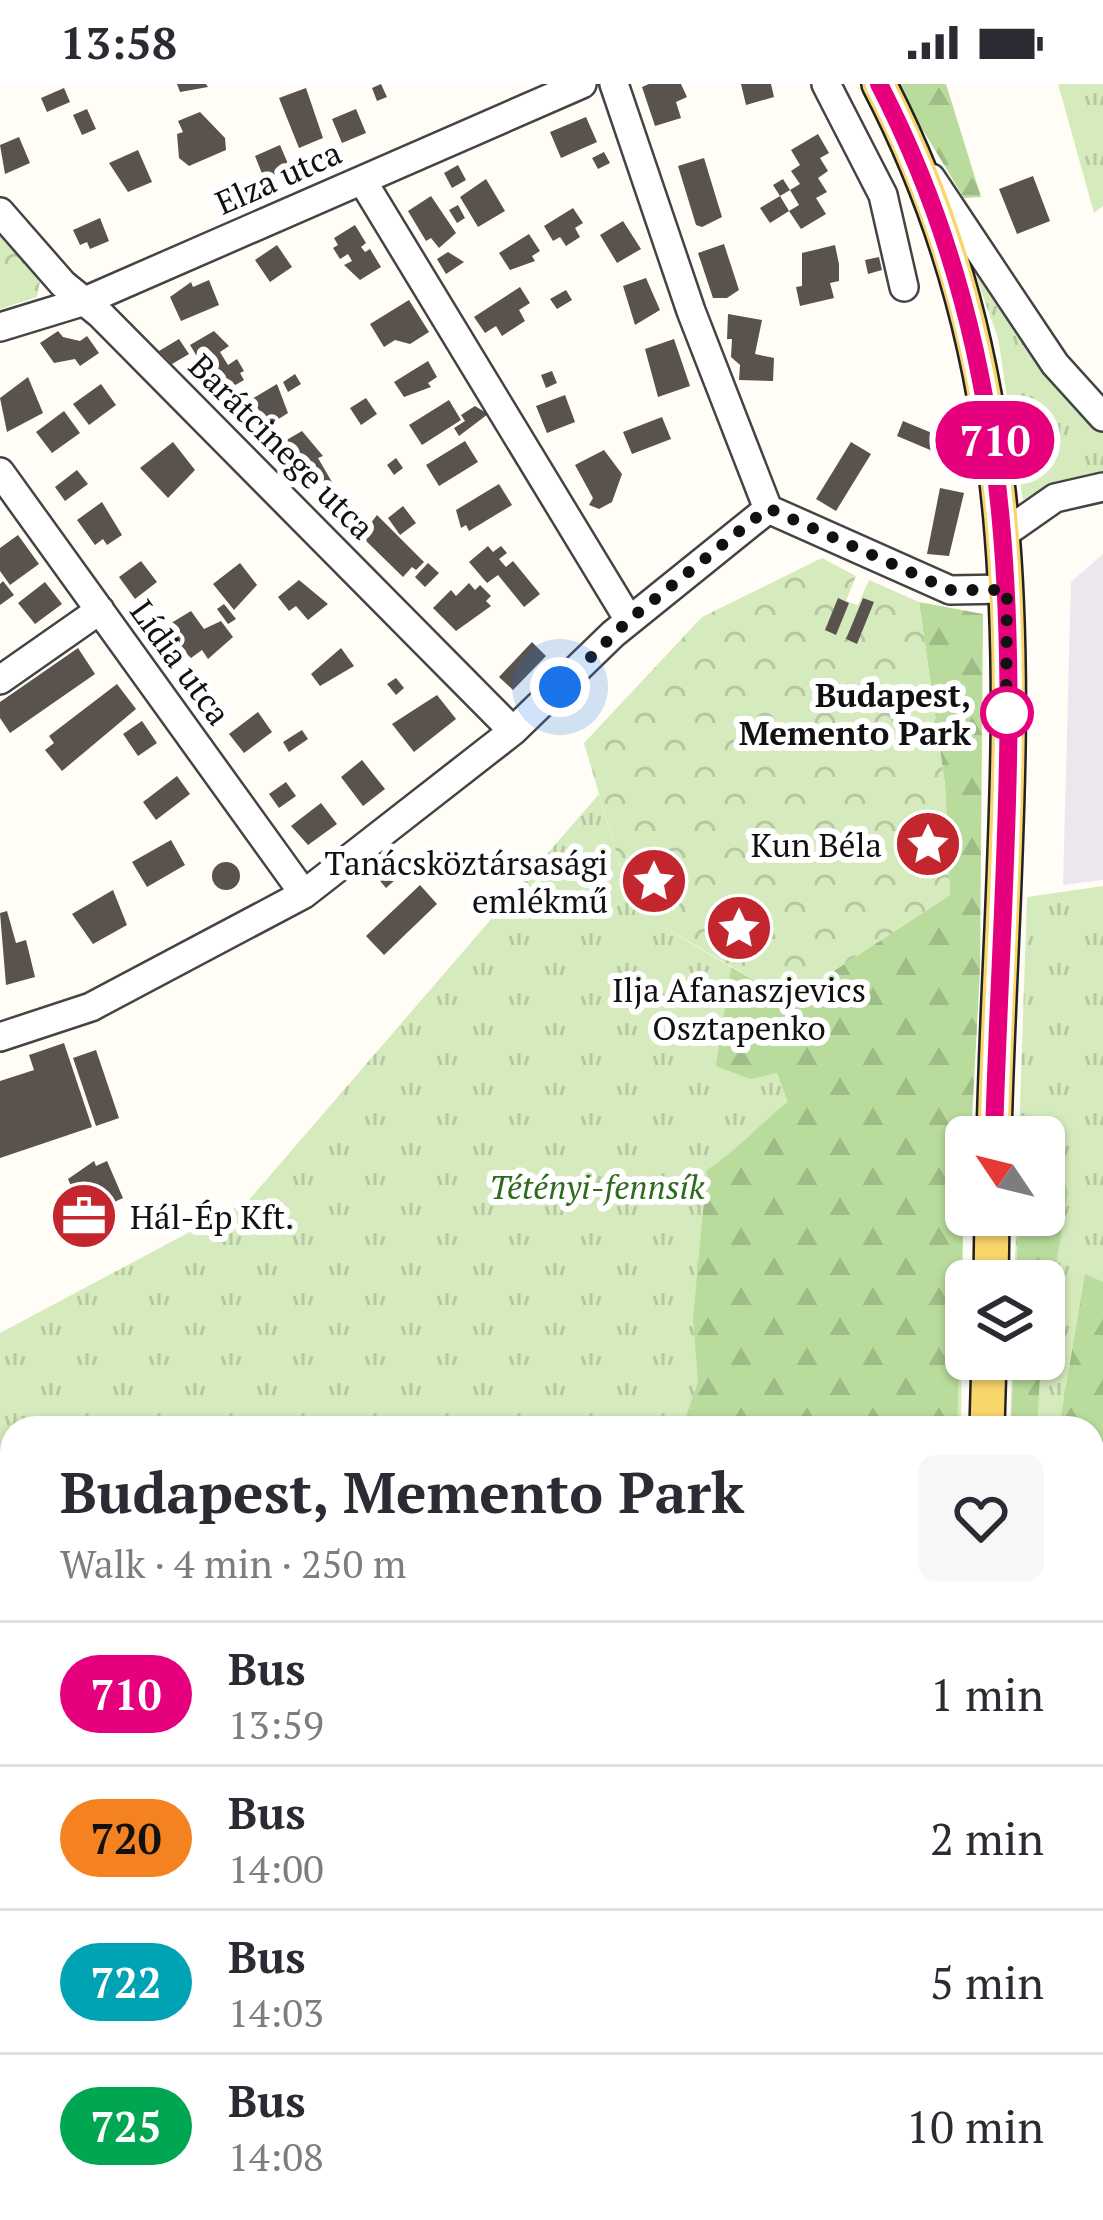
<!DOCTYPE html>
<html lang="en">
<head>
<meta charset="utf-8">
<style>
  :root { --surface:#fff; --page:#f7f7f7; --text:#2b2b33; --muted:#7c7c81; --line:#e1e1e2 }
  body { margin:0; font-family:"PT Serif",serif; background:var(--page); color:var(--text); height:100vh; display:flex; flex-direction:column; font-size:45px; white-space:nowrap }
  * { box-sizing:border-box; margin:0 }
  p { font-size:39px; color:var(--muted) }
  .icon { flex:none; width:66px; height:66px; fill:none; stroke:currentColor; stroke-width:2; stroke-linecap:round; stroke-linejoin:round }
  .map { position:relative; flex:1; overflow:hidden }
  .sheet { position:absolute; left:0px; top:1332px; width:1104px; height:804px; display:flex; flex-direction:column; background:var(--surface); border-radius:36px 36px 0 0; box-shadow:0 3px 9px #0004 }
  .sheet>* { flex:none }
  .badge { padding:0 24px; border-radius:39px; font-size:42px; line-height:78px }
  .needle { width:78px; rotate:305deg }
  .controls { position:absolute; left:945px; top:1032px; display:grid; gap:24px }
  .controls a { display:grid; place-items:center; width:120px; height:120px; border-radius:18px; background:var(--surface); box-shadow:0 3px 9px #0004; font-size:60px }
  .you { position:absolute; width:60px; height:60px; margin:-30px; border:9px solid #fff; border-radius:50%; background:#1a73e8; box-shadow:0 0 0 18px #1a73e833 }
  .map>.badge { position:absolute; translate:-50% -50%; box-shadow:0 0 0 6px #fff }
  .round { display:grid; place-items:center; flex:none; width:126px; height:126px; border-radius:18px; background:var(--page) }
  .summary { display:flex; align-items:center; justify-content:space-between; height:204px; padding:0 60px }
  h1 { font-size:57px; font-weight:800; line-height:90px }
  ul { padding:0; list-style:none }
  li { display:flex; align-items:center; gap:36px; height:144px; padding:0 60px; border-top:3px solid var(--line) }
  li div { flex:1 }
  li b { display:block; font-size:45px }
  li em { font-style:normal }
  li .badge { min-width:132px; font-weight:700; text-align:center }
  .status { display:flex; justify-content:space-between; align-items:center; height:84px; padding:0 60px; background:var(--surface); direction:ltr }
  .status svg { height:33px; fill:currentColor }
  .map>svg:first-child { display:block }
</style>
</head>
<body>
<div class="status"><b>13:58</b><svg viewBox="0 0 49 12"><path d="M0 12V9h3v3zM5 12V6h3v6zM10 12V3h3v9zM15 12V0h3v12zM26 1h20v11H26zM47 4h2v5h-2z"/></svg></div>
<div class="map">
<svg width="1103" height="2136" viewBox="0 0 1103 2136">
  <defs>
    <pattern id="grass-tufts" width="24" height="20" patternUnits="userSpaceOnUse" patternTransform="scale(3)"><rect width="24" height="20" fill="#d5ebbd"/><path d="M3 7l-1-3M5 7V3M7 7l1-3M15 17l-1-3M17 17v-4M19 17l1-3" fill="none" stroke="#b6c8a1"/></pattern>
    <pattern id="forest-firs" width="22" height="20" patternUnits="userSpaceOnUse" patternTransform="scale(3)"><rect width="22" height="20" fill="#b9dc9c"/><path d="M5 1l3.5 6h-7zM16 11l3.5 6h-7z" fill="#9ebc85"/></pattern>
    <pattern id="park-crowns" width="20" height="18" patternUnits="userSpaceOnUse" patternTransform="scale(3)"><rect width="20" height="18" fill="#d5ebbd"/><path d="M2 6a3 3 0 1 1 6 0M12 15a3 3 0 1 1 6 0" fill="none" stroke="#b6c8a1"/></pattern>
  </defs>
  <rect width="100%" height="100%" fill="#fffdf5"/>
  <path fill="#eee6ef" d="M1103,470V796L1063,801L1071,498Z"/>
  <path fill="url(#grass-tufts)" d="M1058,0H1103V122L1094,129Z
    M961,151C1004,220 1042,291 1103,347V389L1053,399L1023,416L998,254Z
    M599,710L633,825L731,883L730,896L787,927L966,819L961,1344H12V2124H939V2136H0V1249L248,1117Z
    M1103,802V2136H986V2124H1092V1344H1010L1012,1275H1044V1197H1014L1017,1131H1044V1053H1019L1027,813Z"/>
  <path fill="url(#forest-firs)" d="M895,0H946L981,113L964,114Z
    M919,518L983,530L980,886L971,1053H966L957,1344H682L698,1298L693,1234L707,1086C738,1066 759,1040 788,1018L777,989L750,995L716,982L731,883L789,916L950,811L945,701Z
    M1044,1079L1061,1089L1068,1108L1044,1255V1197H1016L1019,1131H1044Z
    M1085,1190L1103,1198V1420L1092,1436V1344H1059Z
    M1014,1275H1041L1037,1344H1011Z
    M1103,1455V1575L1096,1615L1092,1469Z
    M1092,1658L1103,1660V1794H1092Z
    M1103,1841V1921L1092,1922V1844Z
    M1096,1936H1103V2136H1089Z"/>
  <path fill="url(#park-crowns)" d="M0,147L41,192L37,213L0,225Z
    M822,474L856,492L846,517L858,521L869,496L919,518L945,701L950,811L789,916L633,825L584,659L702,533Z"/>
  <path fill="#5a524d" d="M177,0H206L208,3L180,8Z
    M381,0L387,13L377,17L372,4Z
    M649,0H681L687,13L676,18L681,34L655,42L642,3Z
    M741,0H771L774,13L746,21Z
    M64,4L70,18L47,28L41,14Z
    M306,4L323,54L299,64L279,14Z
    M87,25L96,45L82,51L73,31Z
    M356,25L366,49L342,59L332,35Z
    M200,28L225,54L226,66L189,82L179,74L177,50L183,48L178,37Z
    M586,33L597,58L561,74L550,48Z
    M818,50L829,69L820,74L828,87L818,94L827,108L816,114L826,130L801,145L789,127L799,121L790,106L780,112L773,101L783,95L790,106L800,100L791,87L800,81L791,66Z
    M19,53L30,79L5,90L0,61Z
    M280,61L289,82L285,90L263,92L255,72Z
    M138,66L152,98L128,108L109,79Z
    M604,68L610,79L598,85L592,74Z
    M704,74L722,133L702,143L696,141L678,82Z
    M458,81L466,96L452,104L444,89Z
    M1033,92L1050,137L1017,150L999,105Z
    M486,95L505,127L478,143L460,113Z
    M431,112L456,149L439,164L431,154L426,157L408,127Z
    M780,112L789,127L770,139L760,124Z
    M458,121L465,134L457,139L449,126Z
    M573,124L583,139L575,144L580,153L566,162L560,153L553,157L544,142Z
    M100,134L109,157L90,165L87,158L80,161L73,146Z
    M623,137L641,165L617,179L600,151Z
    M355,141L366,159L361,163L365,168L370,165L381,183L360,196L344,181L352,177L348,170L340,175L333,164L338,161L334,154Z
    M529,150L540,167L532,172L535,177L510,186L499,169Z
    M724,160L739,206L727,214H713L698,169Z
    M277,161L292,183L270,198L255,176Z
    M835,161L839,180V197L830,199L834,214L800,222L796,203L802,202V169Z
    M448,168L464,178L446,190L437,175Z
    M879,173L882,186L868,190L865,176Z
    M646,194L660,226L635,241L623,202Z
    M209,196L219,221L181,237L170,213L191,198L193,203Z
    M520,203L530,219L519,226L525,237L502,252L496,242L485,249L474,233Z
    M566,206L572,216L557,225L550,215Z
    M409,216L429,248L410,260L395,256L384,263L370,240Z
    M728,230L762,236L755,270L774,274L773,297L739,296L740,281L731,273L732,255H727Z
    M58,247L63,253L80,257L87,252L99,269L80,282L75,275L54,279L40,259Z
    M214,247L229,262L220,268L228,281L237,275L244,287L240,289L244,296L220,310L207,276L201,279L190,261Z
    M179,255L189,270L172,280L159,267Z
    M674,255L690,302L658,313L645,265Z
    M428,277L437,293L428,299L431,303L404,313L394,298Z
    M552,287L557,299L546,304L541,291Z
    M295,290L301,300L288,308L283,298Z
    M28,293L43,329L7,348L0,314Z
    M101,300L116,321L89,341L73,320Z
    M277,300L288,329L266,343L250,316Z
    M565,311L575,338L547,349L536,322Z
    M366,314L377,330L361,341L350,324Z
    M449,316L461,336L422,361L409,341Z
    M475,322L488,330L459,352L454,344L465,337L461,331Z
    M64,327L80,349L52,369L36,348Z
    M662,333L671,355L632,370L623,348Z
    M903,337L949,356L942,371L897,352Z
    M302,347L323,372L318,374L332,398L307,409L278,361Z
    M465,357L478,378L439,402L426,381Z
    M173,358L195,386L168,414L140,384Z
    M851,358L871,370L836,427L816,415Z
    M604,366L622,390L612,418L599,425L589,421L593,414L575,381Z
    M396,374L403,384L394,391L387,381Z
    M77,386L88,400L65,417L55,403Z
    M499,400L512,421L469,447L466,441L461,444L456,426Z
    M940,404L964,409L949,472L927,470Z
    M102,418L122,451L107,461L103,455L95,461L77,436Z
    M403,422L416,439L400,451L388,434Z
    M377,431L424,478L416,486L412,483L403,493L361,452Z
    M18,451L39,480L10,501L0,487V464Z
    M488,462L493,468L501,462L507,469L499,475L506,483L513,477L540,510L524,523L498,491L487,499L469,478Z
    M141,477L157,498L135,515L119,493Z
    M240,479L257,501L234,526L213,500Z
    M428,479L439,489L425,503L415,493Z
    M299,496L328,520L308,536L296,522L289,527L278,513Z
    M3,497L14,511L0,521V500Z
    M45,498L62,520L35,540L18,519Z
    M469,499L475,506L480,501L491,512L486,517L491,522L456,547L433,524L451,506L456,512Z
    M838,514L849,519L836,551L825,546Z
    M863,514L874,518L857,560L846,555Z
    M224,520L236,535L228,540L217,525Z
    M191,527L204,545L221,537L233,553L208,575L202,566L191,574L174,557L168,561L158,547Z
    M532,558L546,572L513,606L499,593Z
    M78,564L95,590L10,649L0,634V618Z
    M341,564L354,582L320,602L311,590Z
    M396,594L404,604L396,611L387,600Z
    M117,600L136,625L62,687L45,666L54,659L49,652Z
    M437,611L456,635L414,668L392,640Z
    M258,628L272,648L244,669L229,650Z
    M142,637L157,659L138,672L123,650Z
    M302,646L308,655L289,668L283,658Z
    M362,676L385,705L363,722L341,693Z
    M177,692L190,710L156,736L143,718Z
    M286,698L296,712L279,724L269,710Z
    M321,719L337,740L308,761L291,742Z
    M171,756L185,781L147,803L132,778Z
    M212 792a14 14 0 1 1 28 0a14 14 0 1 1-28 0Z
    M385,784L395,796L386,804L376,792Z
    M420,801L437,820L384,871L366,852Z
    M113,806L127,841L93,860L72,830Z
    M7,827L16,859L26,856L35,893L6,901L0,829Z
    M64,959L92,1043L0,1074V997L34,986L29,971Z
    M96,966L119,1034L96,1042L73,974Z
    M94,1077L96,1082L107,1077L123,1114L84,1132L68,1095Z"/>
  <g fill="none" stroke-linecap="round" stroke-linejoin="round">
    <defs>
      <path id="minor" d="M614,0L691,227L768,425
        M826,0L883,111L904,203
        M931,94L1055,280L1103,333
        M362,96L629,536
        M0,128L63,200L100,230L513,647
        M0,243L85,217L582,0
        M0,388L304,810
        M768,425L950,506L1007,505
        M1005,449L1055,414L1103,403
        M0,596L100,526
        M0,953L91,923L304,810L513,647L613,550L768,425"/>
      <path id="major" d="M879,0C1056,340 1003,685 994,1053
        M991,1197L992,1131
        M987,1344L989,1275
        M968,2136V2124"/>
    </defs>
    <use href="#minor" stroke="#444" stroke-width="32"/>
    <use href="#major" stroke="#222" stroke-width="38"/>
    <use href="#minor" stroke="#fff" stroke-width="27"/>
    <use href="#major" stroke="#f9d66b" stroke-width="33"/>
  </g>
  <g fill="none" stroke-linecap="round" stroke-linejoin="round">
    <defs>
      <path id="line" d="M879,0C1055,342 1004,683 994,1053"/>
    </defs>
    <use href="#line" stroke="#fff" stroke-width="27"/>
    <use href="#line" stroke="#e6007e" stroke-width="18"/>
    <path stroke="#111" stroke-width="12" stroke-dasharray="0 21.6" d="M560,603L629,536L768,424L950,506H1007L1006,635L1007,629"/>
  </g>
  <defs>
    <symbol id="sight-disc" viewBox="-11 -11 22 22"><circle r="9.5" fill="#c4262e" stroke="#fff"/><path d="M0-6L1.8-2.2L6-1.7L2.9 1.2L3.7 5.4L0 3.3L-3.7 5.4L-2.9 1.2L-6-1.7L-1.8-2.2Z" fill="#fff"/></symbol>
    <symbol id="office-disc" viewBox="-11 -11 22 22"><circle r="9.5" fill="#c4262e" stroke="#fff"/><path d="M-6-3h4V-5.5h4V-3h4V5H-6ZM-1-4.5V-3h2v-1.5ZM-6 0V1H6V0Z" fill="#fff"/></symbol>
  </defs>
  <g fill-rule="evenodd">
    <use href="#sight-disc" x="890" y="722" width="76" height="76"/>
    <use href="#sight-disc" x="616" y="759" width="76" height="76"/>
    <use href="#sight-disc" x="701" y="806" width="76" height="76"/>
    <use href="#office-disc" x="46" y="1094" width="76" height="76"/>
  </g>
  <circle fill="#fff" stroke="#e6007e" stroke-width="6" cx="1007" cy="629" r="24"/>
  <g text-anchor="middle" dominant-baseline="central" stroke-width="12" stroke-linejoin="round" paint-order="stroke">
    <g font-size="33" fill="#111" stroke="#fff">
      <text transform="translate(278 93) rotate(-24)">Elza utca</text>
      <text transform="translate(282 362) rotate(45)">Barátcinege utca</text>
      <text transform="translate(181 578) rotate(54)">Lídia utca</text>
    </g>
    <g font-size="33" font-weight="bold" fill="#111" stroke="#fff" text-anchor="end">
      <text x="971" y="610">Budapest,<tspan x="971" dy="38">Memento Park</tspan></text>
    </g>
    <g font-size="33" fill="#111" stroke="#fff" text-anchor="end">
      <text x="882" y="760">Kun Béla</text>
      <text x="608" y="778">Tanácsköztársasági<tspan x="608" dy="38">emlékmű</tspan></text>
      <text x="739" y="905" text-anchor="middle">Ilja Afanaszjevics<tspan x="739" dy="38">Osztapenko</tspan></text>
      <text x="130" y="1132" text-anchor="start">Hál-Ép Kft.</text>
    </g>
    <g font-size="33" font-style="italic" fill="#2f6b1f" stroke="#fff">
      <text x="597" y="1102">Tétényi-fennsík</text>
    </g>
  </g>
</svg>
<div class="controls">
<a><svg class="needle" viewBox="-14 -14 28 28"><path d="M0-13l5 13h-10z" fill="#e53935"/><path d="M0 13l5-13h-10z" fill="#7c7c81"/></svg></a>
<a><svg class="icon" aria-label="layers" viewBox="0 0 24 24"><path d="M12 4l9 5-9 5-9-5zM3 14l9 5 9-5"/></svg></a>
</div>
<div class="you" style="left:560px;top:603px"></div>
<b class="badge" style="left:995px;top:356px;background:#e6007e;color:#fff">710</b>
<section class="sheet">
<div class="summary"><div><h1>Budapest, Memento Park</h1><p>Walk · 4 min · 250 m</p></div><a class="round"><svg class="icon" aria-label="heart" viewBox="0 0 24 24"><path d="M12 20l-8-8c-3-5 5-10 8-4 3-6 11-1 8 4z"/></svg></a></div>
<ul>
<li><span class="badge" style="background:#e6007e;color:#fff">710</span><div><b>Bus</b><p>13:59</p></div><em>1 min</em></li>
<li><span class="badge" style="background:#f58220;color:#111">720</span><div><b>Bus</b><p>14:00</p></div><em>2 min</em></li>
<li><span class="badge" style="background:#00a3b4;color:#fff">722</span><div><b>Bus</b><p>14:03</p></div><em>5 min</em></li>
<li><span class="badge" style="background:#00a651;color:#fff">725</span><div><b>Bus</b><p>14:08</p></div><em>10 min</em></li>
</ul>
</section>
</div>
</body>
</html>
